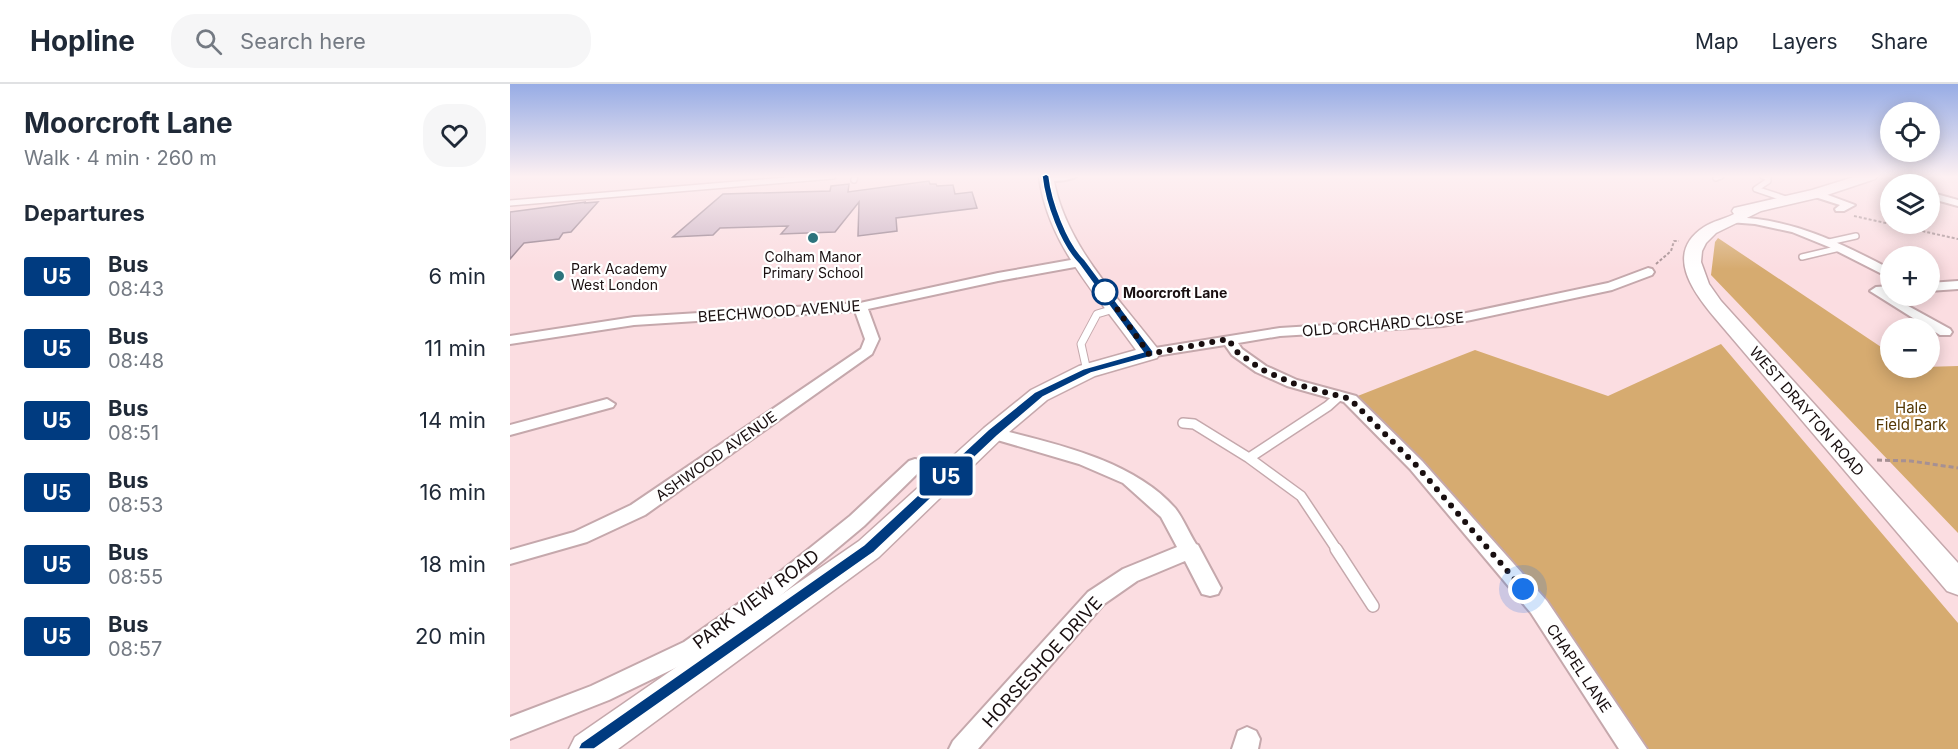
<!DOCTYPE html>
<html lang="en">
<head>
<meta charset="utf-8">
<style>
  :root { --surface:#fff; --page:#f6f6f7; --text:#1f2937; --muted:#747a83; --line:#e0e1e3 }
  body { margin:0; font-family:Inter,sans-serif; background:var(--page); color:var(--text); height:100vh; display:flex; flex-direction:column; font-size:22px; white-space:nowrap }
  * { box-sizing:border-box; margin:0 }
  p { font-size:20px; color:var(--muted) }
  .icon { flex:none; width:33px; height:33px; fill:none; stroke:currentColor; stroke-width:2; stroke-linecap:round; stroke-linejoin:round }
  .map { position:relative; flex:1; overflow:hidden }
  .details { display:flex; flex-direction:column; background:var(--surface); width:510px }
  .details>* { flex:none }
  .badge { padding:0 12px; border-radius:4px; font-size:21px; line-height:39px }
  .fabs { position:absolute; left:1370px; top:18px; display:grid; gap:12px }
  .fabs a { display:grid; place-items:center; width:60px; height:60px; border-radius:50%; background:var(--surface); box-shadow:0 3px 15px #0003; font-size:30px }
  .you { position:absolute; width:30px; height:30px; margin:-15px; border:4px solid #fff; border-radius:50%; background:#1a73e8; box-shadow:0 0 0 9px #1a73e833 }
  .map>.badge { position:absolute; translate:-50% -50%; box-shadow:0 0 0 3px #fff }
  h2 { padding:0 24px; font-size:22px; line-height:54px }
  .round { display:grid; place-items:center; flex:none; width:63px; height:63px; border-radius:24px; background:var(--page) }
  .head { display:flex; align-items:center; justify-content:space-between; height:102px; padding:0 24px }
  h1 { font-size:28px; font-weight:700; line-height:45px }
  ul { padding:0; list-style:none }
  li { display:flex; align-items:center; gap:18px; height:72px; padding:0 24px }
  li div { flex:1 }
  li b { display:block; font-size:22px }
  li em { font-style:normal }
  li .badge { min-width:66px; font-weight:700; text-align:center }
  header { display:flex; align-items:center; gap:36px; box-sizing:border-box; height:84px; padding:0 30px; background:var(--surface); border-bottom:2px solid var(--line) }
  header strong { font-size:28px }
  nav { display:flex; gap:33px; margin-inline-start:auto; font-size:21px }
  .search { width:420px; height:54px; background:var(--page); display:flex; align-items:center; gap:15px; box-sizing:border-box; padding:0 21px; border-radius:24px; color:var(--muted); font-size:22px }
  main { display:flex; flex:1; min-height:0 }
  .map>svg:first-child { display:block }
</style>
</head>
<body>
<header>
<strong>Hopline</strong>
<div class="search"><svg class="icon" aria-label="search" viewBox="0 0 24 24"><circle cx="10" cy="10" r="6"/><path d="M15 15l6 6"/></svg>Search here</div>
<nav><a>Map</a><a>Layers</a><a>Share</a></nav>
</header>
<main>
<section class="details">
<div class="head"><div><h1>Moorcroft Lane</h1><p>Walk · 4 min · 260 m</p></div><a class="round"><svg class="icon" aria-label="heart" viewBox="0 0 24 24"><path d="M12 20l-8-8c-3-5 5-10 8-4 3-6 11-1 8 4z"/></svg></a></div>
<h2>Departures</h2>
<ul>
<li><span class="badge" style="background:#003b80;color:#fff">U5</span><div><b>Bus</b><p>08:43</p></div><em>6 min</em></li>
<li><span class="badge" style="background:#003b80;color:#fff">U5</span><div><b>Bus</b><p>08:48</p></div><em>11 min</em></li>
<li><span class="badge" style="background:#003b80;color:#fff">U5</span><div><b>Bus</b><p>08:51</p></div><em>14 min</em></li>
<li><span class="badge" style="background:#003b80;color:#fff">U5</span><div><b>Bus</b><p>08:53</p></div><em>16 min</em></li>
<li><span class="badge" style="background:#003b80;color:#fff">U5</span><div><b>Bus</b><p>08:55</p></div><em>18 min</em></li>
<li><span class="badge" style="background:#003b80;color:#fff">U5</span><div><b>Bus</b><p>08:57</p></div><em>20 min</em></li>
</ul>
</section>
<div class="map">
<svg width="1448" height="665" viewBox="0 0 1448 665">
  <rect width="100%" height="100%" fill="#fbdde1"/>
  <path fill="#d6ab70" d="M1208,154L1380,269V284L1448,282V449L1201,191L1205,158Z
    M1211,260L1448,539V665H1124L1029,523L840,315L965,266L1098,312Z"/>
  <path fill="#cdb6c6" stroke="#937e8c" stroke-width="1.5" d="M419,97L420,100H426L427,102L443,101L445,110L462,108L467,124L386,134L387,147L348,152L349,118L325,148L271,150L278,142L210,144L203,151L163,153L213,110L320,107L321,102L339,100L338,108Z
    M76,118L74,119L88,118L61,148L53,149L49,155L14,159L0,175V128Z"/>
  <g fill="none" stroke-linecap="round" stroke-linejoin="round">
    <defs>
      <path id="lane-far3" d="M1253,92L1258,94V97L1246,105L1279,116
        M1206,94L1211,92
        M344,96L345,92
        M0,119L323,92
        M1319,158L1346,152
        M1292,173L1330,164"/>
      <path id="lane-far2" d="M577,287L571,260L587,230L607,224"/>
      <path id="lane-far1" d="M673,339L684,340L739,374
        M827,466L791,412L739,374L818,322L829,312"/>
      <path id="lane" d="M826,465L863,522"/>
      <path id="street" d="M533,92H567C559,97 539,99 531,94Z
        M1302,108H1310L1345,121L1334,127H1326L1325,125L1330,121L1302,112Z
        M1419,108L1448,116V122L1419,114Z
        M1223,133C1282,135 1329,158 1380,185V194L1319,163L1282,148L1245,140L1219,138V134Z
        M572,174L578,178L576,181L488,197L358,225L369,255L362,270L135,431L77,458L0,480V466L64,448L121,421L351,265L355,255L345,227L124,241L0,260V252L124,233L350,219L488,189Z
        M1138,184L1142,185L1144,188L1142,191L1102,206L933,242L770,252L728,259L732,265L756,282L787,296L846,312L912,377L1037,517L1137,665H1109L1021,529L900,385L834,318L777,302L746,288L722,271L715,261L639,273L632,269L639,265L770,244L933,234L1098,199Z
        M1448,197V205L1419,207V199Z
        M1380,202V212L1440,245L1442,248L1440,251H1430L1360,207L1366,203Z
        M97,315L105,320L103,323L0,351V341Z
        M483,344C543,359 623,376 665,424C673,434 679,449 686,460L688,461L711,504L708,510L700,512L692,510L675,477L627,497L594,520L468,665H439L443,657L578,508L613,485L667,463L651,433L613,399L569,380L477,353L475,349L477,345Z
        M405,375L446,385L449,389L446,393L440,395L409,388L354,442L257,523L190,572L99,616L0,655V633L81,602L174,558L241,511L340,432L399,377Z
        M737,643L746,647L750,655L748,665H722L728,647Z"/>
      <path id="secondary" d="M529,92H543C554,160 607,212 647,264L650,269L647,274L585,292L537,316L492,354L369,473L108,665H59L65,653L349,457L474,344L521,306L569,282L626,266C588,212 537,160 529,92Z
        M1347,92H1367L1365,95L1311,113L1251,127L1206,149L1196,159L1192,167L1191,178L1199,200L1211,217L1448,479V511L1437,507L1205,234C1183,208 1154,169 1194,143C1203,137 1215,135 1224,130L1222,127L1224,124L1302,106Z"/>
    </defs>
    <use href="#lane-far3" stroke="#c5a8ac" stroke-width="8"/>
    <use href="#lane-far2" stroke="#c5a8ac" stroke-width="9"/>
    <use href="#lane-far1" stroke="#c5a8ac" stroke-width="12"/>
    <use href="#lane" stroke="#c5a8ac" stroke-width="14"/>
    <use href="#street" stroke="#c5a8ac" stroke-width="4"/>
    <use href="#secondary" stroke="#c5a8ac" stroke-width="3"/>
    <path stroke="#a69093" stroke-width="2" stroke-dasharray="3 2" stroke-linecap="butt" d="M1344,132L1448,155
      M1146,180L1161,167L1164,157H1169"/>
    <path stroke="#a69093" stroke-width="3" stroke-dasharray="5 3" stroke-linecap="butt" d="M1367,376L1401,377L1448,384"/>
    <use href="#lane-far3" stroke="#fff" stroke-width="5"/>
    <use href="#lane-far2" stroke="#fff" stroke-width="7"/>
    <use href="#lane-far1" stroke="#fff" stroke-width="9"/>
    <use href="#lane" stroke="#fff" stroke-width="11"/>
    <use href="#street" fill="#fff" fill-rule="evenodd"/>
    <use href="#secondary" fill="#fff" fill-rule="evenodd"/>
  </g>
  <linearGradient id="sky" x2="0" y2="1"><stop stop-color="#97ace5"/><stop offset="0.5" stop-color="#fdf0f2"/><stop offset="1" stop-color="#fdf0f2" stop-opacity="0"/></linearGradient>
  <rect width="1448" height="185" fill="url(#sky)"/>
  <path fill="#003b80" stroke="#fff" stroke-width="1.5" d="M536,90L539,92C542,117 557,159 575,176L643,267V272L581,289L533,313L487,352L364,468L84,665H68L71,659L354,461L478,346L525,308L573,285L633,268L569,180C550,161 535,119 532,92Z"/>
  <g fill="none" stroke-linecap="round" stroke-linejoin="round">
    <path stroke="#190f10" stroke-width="6" stroke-dasharray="0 10.8" d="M595,208L639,270L718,255L727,268L751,285L782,299L840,315L906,381L1013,505"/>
  </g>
  <g fill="#2c747d" stroke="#fff" stroke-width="2">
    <circle cx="303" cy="154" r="6"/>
    <circle cx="49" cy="192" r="6"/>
  </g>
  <circle fill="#fff" stroke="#003b80" stroke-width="3" cx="595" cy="208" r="12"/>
  <g text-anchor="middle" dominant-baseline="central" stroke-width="4.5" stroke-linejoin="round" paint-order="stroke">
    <g font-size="14" fill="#190f10" stroke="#fff">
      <text x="303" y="172">Colham Manor<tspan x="303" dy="16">Primary School</tspan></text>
      <text x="61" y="184" text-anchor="start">Park Academy<tspan x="61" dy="16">West London</tspan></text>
    </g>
    <g font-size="14" font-weight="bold" fill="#190f10" stroke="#fff" text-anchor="start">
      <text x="613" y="208">Moorcroft Lane</text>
    </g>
    <g font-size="15" fill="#190f10" stroke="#fff">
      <text transform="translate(269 227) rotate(-4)">BEECHWOOD AVENUE</text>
      <text transform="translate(873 240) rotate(-5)">OLD ORCHARD CLOSE</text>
      <text transform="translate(1297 327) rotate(49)">WEST DRAYTON ROAD</text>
      <text transform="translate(206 372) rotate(-35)">ASHWOOD AVENUE</text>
      <text transform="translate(1069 584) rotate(56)">CHAPEL LANE</text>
    </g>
    <g font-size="15" fill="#553804" stroke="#fff">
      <text x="1401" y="323">Hale<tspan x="1401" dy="17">Field Park</tspan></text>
    </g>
    <g font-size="18" fill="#190f10" stroke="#fff">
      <text transform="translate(246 515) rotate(-37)">PARK VIEW ROAD</text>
      <text transform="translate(532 578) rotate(-48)">HORSESHOE DRIVE</text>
    </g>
  </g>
</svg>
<div class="fabs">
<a><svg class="icon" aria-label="locate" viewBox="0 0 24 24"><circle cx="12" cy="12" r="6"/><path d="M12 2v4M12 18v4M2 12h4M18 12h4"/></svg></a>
<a><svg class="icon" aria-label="layers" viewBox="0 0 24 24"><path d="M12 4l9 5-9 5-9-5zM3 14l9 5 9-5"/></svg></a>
<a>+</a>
<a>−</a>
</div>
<div class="you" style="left:1013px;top:505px"></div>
<b class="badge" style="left:436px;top:392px;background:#003b80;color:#fff">U5</b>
</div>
</main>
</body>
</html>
